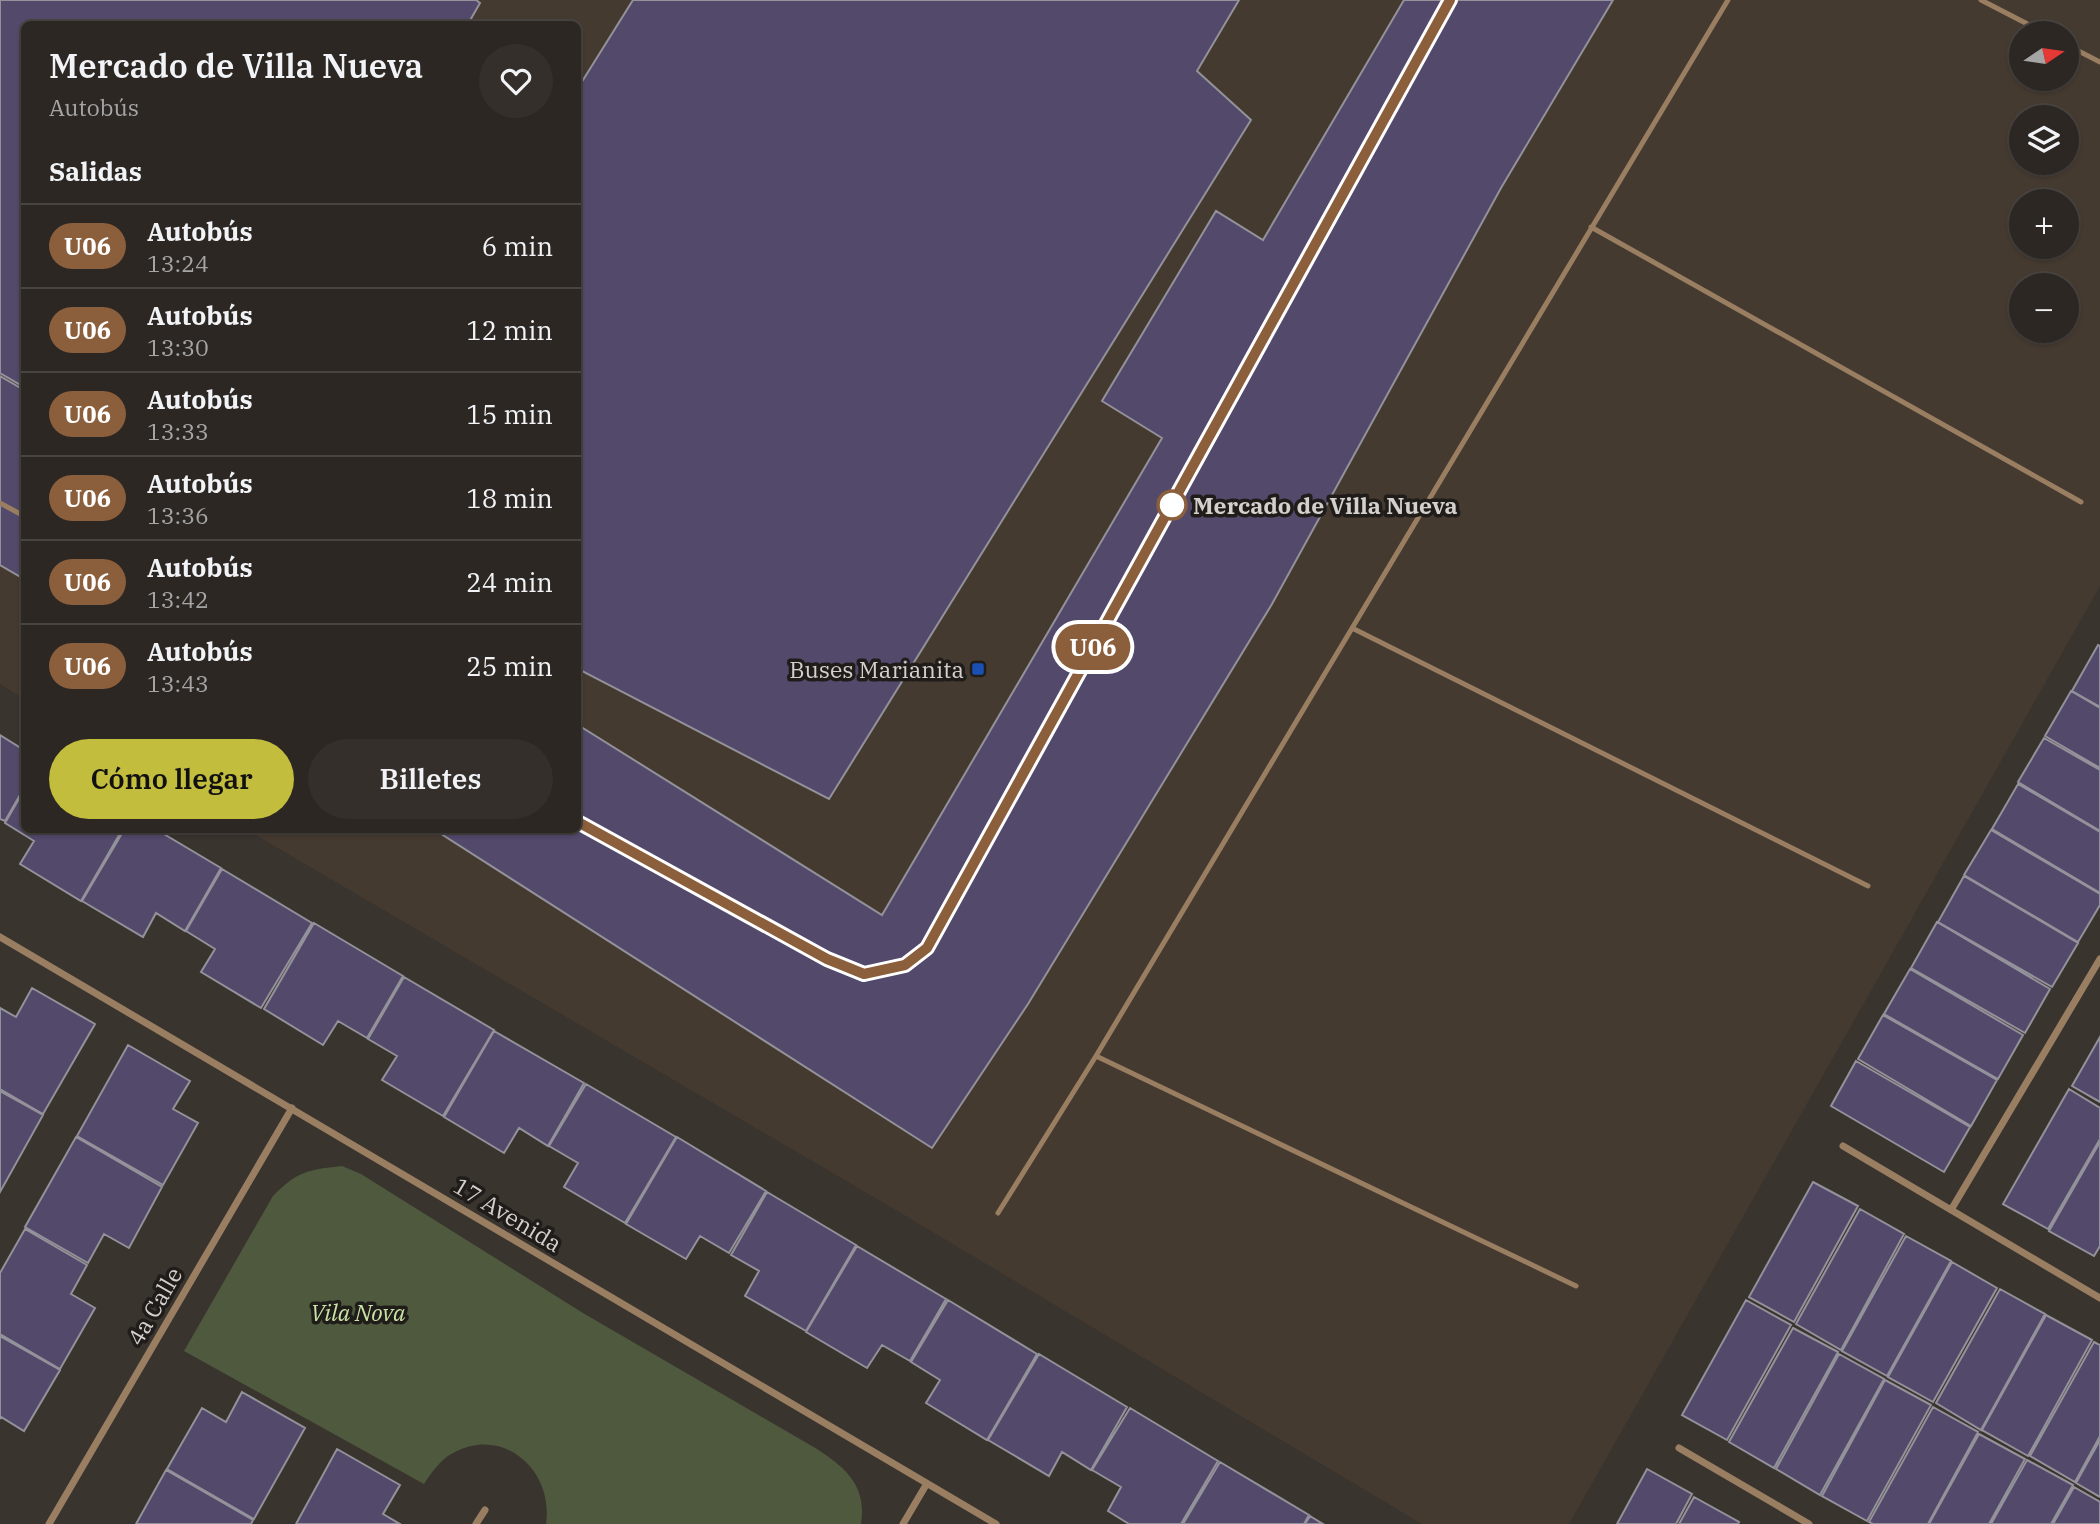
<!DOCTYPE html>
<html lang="es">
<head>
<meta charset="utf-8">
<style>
  :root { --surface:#2c2723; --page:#342f2b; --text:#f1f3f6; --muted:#a6a5a6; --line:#484441; --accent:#c3bd3e }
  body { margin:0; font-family:"IBM Plex Serif",serif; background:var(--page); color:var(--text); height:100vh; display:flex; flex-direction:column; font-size:26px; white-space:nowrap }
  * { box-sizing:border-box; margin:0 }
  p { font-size:23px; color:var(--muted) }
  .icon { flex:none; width:38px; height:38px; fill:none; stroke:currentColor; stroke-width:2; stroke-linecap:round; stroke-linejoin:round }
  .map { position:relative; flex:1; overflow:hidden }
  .details { position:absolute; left:21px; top:21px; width:560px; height:812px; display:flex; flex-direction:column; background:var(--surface); border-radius:10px; box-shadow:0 2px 5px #0004,0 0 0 2px var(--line) }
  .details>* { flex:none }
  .badge { padding:0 14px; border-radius:23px; font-size:24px; line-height:46px }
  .needle { width:46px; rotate:77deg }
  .tools { position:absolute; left:2009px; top:21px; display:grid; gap:14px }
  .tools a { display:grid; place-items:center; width:70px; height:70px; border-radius:50%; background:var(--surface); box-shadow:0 2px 5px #0004,0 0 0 2px var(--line); font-size:35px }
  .map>.badge { position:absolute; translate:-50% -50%; box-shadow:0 0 0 4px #fff }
  h2 { padding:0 28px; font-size:26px; line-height:63px }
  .round { display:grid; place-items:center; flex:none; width:74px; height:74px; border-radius:37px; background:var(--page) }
  .overview { display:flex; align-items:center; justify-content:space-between; height:119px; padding:0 28px }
  h1 { font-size:33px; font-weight:600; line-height:52px }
  .cta { display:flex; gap:14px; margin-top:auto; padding:14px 28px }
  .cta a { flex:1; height:80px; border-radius:42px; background:var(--accent); color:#111; font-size:28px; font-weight:600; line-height:80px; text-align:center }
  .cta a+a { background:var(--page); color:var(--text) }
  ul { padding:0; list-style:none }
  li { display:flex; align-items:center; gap:21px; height:84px; padding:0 28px; border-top:2px solid var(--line) }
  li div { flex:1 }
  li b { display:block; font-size:26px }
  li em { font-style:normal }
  li .badge { min-width:77px; font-weight:700; text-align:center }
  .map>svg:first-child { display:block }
</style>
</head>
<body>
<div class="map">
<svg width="2100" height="1524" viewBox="0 0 2100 1524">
  <rect width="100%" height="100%" fill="#3a342f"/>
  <path fill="#453a30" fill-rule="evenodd" d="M0,0H2100V586L1569,1524H1422L901,1213L247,830H578V24H24V699L0,684ZM2021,33H2067V79H2021ZM2021,117H2067V163H2021ZM2021,201H2067V247H2021ZM2021,285H2067V331H2021Z"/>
  <path fill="#4e593e" d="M342,1166L361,1174L583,1313L817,1449C846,1468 867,1486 861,1524H546C554,1471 504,1425 453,1453C440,1460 432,1472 424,1484L184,1351L273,1196C298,1171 307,1170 342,1166Z"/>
  <path fill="#52496b" stroke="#93919a" stroke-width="2" d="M0,0H476L480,3L468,24H24V387L0,373Z
    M633,0H1239L1197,71L1251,120L829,799L578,669V88Z
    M1404,0H1613L1501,188L1272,604L1028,1004L932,1148L435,830H578V725L882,915L1162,438L1102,401L1216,211L1263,240Z
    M0,376L24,390V579L0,565Z
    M2098,645L2100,646V707L2072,691Z
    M2071,691L2100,708V768L2045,736Z
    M0,735L24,750V788L5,821L0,819Z
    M2044,738L2100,770V831L2018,782Z
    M2018,784L2100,832V893L1992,829Z
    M24,790V830H122L81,901L20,864L34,841L5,823Z
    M124,830H157L221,868L185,931L156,913L143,937L82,901Z
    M1991,830L2100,894V905L2078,942L1964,875Z
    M222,869L312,923L261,1008L201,972L215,949L186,931Z
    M1964,876L2078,943L2052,987L1938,922Z
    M1937,922L2050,989L2025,1033L1911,968Z
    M314,923L403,976L367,1038L338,1021L323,1045L264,1009Z
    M1910,969L2023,1035L1998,1079L1884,1014Z
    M404,977L494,1030L443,1116L382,1080L397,1056L368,1039Z
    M32,988L95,1024L43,1114L0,1089V1008L16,1017Z
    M1883,1015L1997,1080L1971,1126L1858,1059Z
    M494,1031L584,1083L548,1146L519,1128L504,1153L444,1117Z
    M2100,1037V1102L2072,1086Z
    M128,1045L190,1081L173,1109L198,1123L163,1185L77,1136Z
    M1856,1061L1970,1127L1944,1172L1831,1106Z
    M586,1084L676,1137L625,1223L564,1187L578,1163L549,1146Z
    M2069,1089L2100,1108V1139L2048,1229L2003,1204Z
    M0,1091L43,1115L0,1192Z
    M76,1137L162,1187L129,1248L104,1234L88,1263L25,1227Z
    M677,1137L766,1191L729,1253L700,1236L686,1259L626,1224Z
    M2100,1142V1246L2094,1256L2049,1231Z
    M1813,1182L1858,1206L1794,1322L1749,1297Z
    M767,1192L856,1245L806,1331L745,1296L759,1271L731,1255Z
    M1860,1209L1904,1234L1841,1350L1796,1324Z
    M25,1229L87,1265L71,1294L95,1308L60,1369L0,1334V1273Z
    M1906,1236L1951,1261L1887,1376L1842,1351Z
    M857,1246L946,1299L910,1361L882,1345L867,1368L806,1332Z
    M1952,1262L1997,1288L1933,1402L1888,1377Z
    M2000,1289L2045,1314L1981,1430L1936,1403Z
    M948,1300L1037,1354L987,1440L926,1403L940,1380L911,1362Z
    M1746,1300L1791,1325L1727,1440L1682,1415Z
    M2046,1315L2092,1340L2028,1456L1982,1430Z
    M1793,1328L1838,1352L1774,1468L1729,1442Z
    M0,1336L60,1370L24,1431L1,1417L0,1419Z
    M2094,1342L2100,1345V1436L2075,1482L2030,1456Z
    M1039,1354L1127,1407L1091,1470L1062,1452L1049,1476L988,1440Z
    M1839,1354L1884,1379L1820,1495L1776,1469Z
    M1885,1380L1931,1405L1867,1521L1822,1496Z
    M242,1392L305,1428L254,1519L167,1469L202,1408L226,1422Z
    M1933,1407L1978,1432L1928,1524H1873L1869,1522Z
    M1130,1408L1218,1461L1181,1524H1129L1108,1511L1121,1487L1092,1470Z
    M1979,1434L2025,1459L1989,1524H1929Z
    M2100,1440V1497L2076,1483Z
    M337,1449L400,1485L383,1514L400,1524H296Z
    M2027,1460L2073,1485L2051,1524H1991Z
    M1220,1462L1309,1515L1304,1524H1183Z
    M1647,1469L1692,1494L1676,1524H1617Z
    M166,1470L253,1520L251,1524H136Z
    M2074,1487L2100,1502V1524H2053Z
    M1694,1497L1739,1522L1738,1524H1679Z
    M1310,1516L1323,1524H1305Z"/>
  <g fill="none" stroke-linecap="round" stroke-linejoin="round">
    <path stroke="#997e62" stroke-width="5" d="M1981,0L2045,33
      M2067,45L2100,62
      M1591,227L2081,502
      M0,503L24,516
      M1352,628L1868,886
      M578,822L827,959L864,974L905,965L927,948L1450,0
      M1096,1056L1576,1286
      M998,1213L1096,1056L1728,0"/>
    <path stroke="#997e62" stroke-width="7" d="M0,937L996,1524
      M1843,1146L2100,1298
      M1951,1210L2100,959
      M1679,1448L1809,1524
      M49,1524L292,1108
      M476,1524L485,1510
      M903,1524L926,1485"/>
  </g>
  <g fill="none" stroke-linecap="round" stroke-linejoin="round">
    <defs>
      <path id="line" d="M578,822L827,959L864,974L905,965L927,948L1450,0"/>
    </defs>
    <use href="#line" stroke="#fff" stroke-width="16"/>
    <use href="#line" stroke="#8b5e3c" stroke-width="10"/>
  </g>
  <circle fill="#fff" stroke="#8b5e3c" stroke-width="3.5" cx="1172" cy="505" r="14"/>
  <rect fill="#1a4fb4" stroke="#1f1c1a" stroke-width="2.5" x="971" y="662" width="14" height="14" rx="3.5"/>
  <g text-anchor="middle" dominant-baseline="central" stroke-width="7" stroke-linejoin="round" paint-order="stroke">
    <g font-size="23" font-weight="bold" fill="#d4d0cd" stroke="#1f1c1a" text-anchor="start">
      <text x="1193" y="505">Mercado de Villa Nueva</text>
    </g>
    <g font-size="23" fill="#d4d0cd" stroke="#1f1c1a" text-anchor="end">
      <text x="964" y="669">Buses Marianita</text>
    </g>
    <g font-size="23" fill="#d4d0cd" stroke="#1f1c1a">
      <text transform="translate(508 1214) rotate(31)">17 Avenida</text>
      <text transform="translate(154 1306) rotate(-60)">4a Calle</text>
    </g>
    <g font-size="23" font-style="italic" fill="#cae4a6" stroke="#1f1c1a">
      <text x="358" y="1312">Vila Nova</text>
    </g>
  </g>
</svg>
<div class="tools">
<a><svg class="needle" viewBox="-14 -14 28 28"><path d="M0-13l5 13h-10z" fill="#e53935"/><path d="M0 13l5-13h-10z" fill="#a6a5a6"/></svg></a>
<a><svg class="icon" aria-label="layers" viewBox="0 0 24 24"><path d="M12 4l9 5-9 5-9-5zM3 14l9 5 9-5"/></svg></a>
<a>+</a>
<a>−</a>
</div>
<b class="badge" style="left:1093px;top:647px;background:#8b5e3c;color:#fff">U06</b>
<section class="details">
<div class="overview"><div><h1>Mercado de Villa Nueva</h1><p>Autobús</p></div><a class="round"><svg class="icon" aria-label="heart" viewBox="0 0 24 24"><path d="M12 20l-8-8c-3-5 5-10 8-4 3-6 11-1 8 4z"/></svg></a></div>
<h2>Salidas</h2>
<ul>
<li><span class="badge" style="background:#8b5e3c;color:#fff">U06</span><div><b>Autobús</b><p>13:24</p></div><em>6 min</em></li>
<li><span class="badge" style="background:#8b5e3c;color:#fff">U06</span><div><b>Autobús</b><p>13:30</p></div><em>12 min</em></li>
<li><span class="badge" style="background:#8b5e3c;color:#fff">U06</span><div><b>Autobús</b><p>13:33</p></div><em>15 min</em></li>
<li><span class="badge" style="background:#8b5e3c;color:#fff">U06</span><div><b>Autobús</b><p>13:36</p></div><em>18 min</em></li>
<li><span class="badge" style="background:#8b5e3c;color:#fff">U06</span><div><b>Autobús</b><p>13:42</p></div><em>24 min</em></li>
<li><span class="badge" style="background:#8b5e3c;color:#fff">U06</span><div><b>Autobús</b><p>13:43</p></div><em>25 min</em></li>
</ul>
<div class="cta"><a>Cómo llegar</a><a>Billetes</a></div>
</section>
</div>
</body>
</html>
